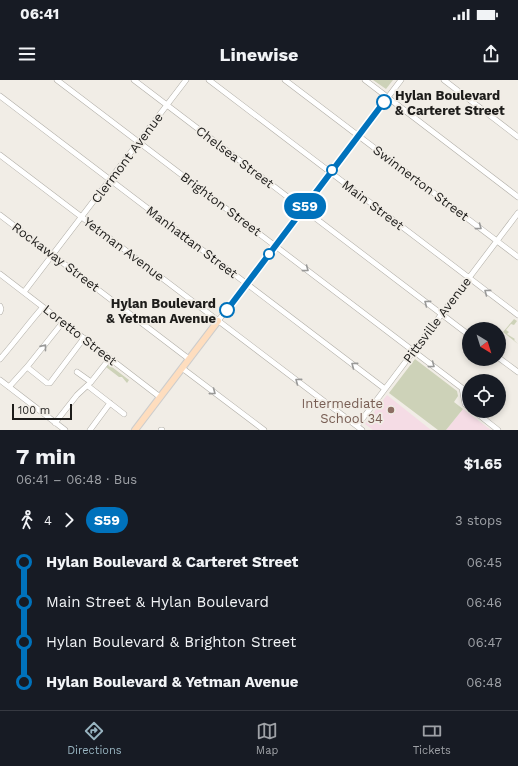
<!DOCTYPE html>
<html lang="en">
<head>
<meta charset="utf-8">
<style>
  :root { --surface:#171b24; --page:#20242c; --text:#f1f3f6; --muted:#9ea1a6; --line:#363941; --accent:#98b4c0 }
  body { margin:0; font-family:"Work Sans",sans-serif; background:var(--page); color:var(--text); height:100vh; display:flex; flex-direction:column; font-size:15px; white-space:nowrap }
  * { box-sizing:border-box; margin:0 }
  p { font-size:13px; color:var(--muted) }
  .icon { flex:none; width:22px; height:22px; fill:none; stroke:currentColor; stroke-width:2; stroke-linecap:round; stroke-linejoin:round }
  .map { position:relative; height:350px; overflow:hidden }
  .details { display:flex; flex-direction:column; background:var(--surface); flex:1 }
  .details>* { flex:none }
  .badge { padding:0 8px; border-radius:13px; font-size:14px; line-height:26px }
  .needle { width:26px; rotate:142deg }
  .tools { position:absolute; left:462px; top:242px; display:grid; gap:8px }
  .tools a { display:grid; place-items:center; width:44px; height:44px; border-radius:50%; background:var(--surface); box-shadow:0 2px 6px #0003; font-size:20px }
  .scale { position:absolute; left:12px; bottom:10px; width:60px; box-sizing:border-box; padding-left:4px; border:2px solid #1d1c1a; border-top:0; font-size:11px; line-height:14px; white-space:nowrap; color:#1d1c1a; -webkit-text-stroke:3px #f1ede6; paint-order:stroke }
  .map>.badge { position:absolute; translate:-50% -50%; box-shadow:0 0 0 2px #fff }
  .legs { display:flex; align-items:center; gap:6px; height:44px; padding:0 16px; font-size:13px }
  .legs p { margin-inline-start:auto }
  .summary { display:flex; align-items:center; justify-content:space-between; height:68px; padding:0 16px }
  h1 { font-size:22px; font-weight:700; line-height:30px }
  ul { padding:0 16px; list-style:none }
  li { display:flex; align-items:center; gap:14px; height:40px; font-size:15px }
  li i { display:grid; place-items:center; width:6px; height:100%; margin:0 5px; background:currentColor }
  li i::after { content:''; width:10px; height:10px; margin:-5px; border:3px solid; border-radius:50%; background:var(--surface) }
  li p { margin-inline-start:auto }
  li:first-child i { background:linear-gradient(#0000 50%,currentColor 0) }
  li:last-child i { background:linear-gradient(currentColor 50%,#0000 0) }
  .status { display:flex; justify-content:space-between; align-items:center; height:28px; padding:0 20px; background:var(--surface); direction:ltr }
  .status svg { height:11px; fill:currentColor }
  header { display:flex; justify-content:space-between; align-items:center; height:52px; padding:0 16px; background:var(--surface); font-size:18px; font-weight:700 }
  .tabs { display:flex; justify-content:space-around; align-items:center; height:56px; border-top:1px solid var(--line); background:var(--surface); font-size:11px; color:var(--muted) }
  .tabs a { display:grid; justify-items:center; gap:2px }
  .tabs .selected { color:var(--accent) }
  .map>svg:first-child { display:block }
</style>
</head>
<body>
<div class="status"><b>06:41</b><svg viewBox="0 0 49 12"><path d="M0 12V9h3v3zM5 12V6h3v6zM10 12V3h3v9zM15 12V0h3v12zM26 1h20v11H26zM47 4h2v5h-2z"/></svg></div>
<header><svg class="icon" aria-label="menu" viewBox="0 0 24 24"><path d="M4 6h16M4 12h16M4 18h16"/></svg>Linewise<svg class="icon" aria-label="share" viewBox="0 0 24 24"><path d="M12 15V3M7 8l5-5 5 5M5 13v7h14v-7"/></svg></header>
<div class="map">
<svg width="518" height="350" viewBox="0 0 518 350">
  <rect width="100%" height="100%" fill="#f1ede6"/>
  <path fill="#f5dce5" d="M387,315L431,350H373L365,344Z
    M463,329L491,350H446Z"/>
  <path fill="#cdd2b8" d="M373,0H393L386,9Z
    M514,239L517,241L514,245L511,244L506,250L509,252L507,254L515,259L514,260L518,264L503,252Z
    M415,279L457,311L458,316L454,322L463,329L446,350H438L389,313Z
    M108,284L129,300L127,303L122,297H119L106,287Z"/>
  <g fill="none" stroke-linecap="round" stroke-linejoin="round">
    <defs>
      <path id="minor" d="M57,0L462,308L465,324L469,327
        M134,0L469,255
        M209,0L518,235
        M285,0L518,177
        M365,0L518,117
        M444,0L518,57
        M0,16L385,309
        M0,75L362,350
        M0,135L189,279
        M0,194L160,317
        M24,212L186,0
        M0,226L1,229L0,232
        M218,241L401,0
        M499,278L518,292
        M0,279C15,262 28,244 43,227
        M27,287L47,303H50L84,258
        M182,288L264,350
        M77,292L91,302
        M0,300L65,350
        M88,306L124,334
        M9,307L27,287L63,242
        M474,331L498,350
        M55,343L77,315L91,302L110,278
        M357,346L518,133
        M90,350L110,323
        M161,350H162"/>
      <path id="major" d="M135,350L218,241"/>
    </defs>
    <use href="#minor" stroke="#b0ada6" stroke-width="6"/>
    <use href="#major" stroke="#cdcdcd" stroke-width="8"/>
    <use href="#minor" stroke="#fff" stroke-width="5"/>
    <use href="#major" stroke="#feddbe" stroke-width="6"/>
  </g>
  <defs><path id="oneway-chevron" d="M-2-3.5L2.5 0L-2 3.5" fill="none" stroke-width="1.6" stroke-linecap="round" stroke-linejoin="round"/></defs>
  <g stroke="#999998">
    <use href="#oneway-chevron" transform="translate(479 147) rotate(37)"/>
    <use href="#oneway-chevron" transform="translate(306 189) rotate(37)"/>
    <use href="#oneway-chevron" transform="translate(487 212) rotate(-143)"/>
    <use href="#oneway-chevron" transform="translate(427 223) rotate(-143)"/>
    <use href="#oneway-chevron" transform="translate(44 267) rotate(-51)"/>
    <use href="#oneway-chevron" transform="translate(354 285) rotate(-143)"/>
    <use href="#oneway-chevron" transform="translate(432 285) rotate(37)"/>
    <use href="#oneway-chevron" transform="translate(298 301) rotate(-143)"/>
    <use href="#oneway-chevron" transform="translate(213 312) rotate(37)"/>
  </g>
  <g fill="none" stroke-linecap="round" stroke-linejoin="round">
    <defs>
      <path id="line-1" d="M227,230L384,22"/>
    </defs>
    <use href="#line-1" stroke="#fff" stroke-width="9"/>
    <use href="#line-1" stroke="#0072bc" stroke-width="6"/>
  </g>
  <g fill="#fff" stroke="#0072bc" stroke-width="2">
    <circle cx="384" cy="22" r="7"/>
    <circle cx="332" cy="90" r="5"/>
    <circle cx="269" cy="174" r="5"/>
    <circle cx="227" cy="230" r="7"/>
  </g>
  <circle fill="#8d6e63" stroke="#f1ede6" stroke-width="1.5" cx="391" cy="330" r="4"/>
  <g text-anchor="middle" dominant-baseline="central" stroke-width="3.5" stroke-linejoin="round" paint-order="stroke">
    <g font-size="13" font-weight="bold" fill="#1d1c1a" stroke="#f1ede6" text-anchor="start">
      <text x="395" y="15">Hylan Boulevard<tspan x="395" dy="15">&amp; Carteret Street</tspan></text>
      <text x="216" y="223" text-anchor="end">Hylan Boulevard<tspan x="216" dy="15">&amp; Yetman Avenue</tspan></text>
    </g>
    <g font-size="13" fill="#1d1c1a" stroke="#f1ede6">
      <text transform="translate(235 77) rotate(37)">Chelsea Street</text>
      <text transform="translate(127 78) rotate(-53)">Clermont Avenue</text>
      <text transform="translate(421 103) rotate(37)">Swinnerton Street</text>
      <text transform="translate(221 124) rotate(37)">Brighton Street</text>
      <text transform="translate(373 125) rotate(37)">Main Street</text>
      <text transform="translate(192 162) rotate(37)">Manhattan Street</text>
      <text transform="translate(124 169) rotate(37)">Yetman Avenue</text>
      <text transform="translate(56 177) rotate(37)">Rockaway Street</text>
      <text transform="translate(437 240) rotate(-53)">Pittsville Avenue</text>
      <text transform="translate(80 255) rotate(38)">Loretto Street</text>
    </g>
    <g font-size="13" fill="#785e54" stroke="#f1ede6" text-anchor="end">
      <text x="383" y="323">Intermediate<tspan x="383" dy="15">School 34</tspan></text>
    </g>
  </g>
</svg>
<div class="tools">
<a><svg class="needle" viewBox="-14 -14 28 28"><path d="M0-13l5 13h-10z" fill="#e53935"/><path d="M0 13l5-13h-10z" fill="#9ea1a6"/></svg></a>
<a><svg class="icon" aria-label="locate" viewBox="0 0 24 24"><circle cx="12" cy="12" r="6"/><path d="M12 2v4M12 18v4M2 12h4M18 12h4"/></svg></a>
</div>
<div class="scale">100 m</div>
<b class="badge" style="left:305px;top:126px;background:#0072bc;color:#fff">S59</b>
</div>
<section class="details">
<div class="summary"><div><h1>7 min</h1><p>06:41 – 06:48 · Bus</p></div><b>$1.65</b></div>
<div class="legs"><svg class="icon" aria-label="walk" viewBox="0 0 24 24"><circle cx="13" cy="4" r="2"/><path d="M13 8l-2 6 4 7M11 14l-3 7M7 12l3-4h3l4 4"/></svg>4<svg class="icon" aria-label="forward" viewBox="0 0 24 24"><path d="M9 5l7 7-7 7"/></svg><b class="badge" style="background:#0072bc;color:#fff">S59</b><p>3 stops</p></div>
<ul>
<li><i style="color:#0072bc"></i><b>Hylan Boulevard &amp; Carteret Street</b><p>06:45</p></li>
<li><i style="color:#0072bc"></i><span>Main Street &amp; Hylan Boulevard</span><p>06:46</p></li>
<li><i style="color:#0072bc"></i><span>Hylan Boulevard &amp; Brighton Street</span><p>06:47</p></li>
<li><i style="color:#0072bc"></i><b>Hylan Boulevard &amp; Yetman Avenue</b><p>06:48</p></li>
</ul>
</section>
<nav class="tabs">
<a class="selected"><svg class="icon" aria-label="directions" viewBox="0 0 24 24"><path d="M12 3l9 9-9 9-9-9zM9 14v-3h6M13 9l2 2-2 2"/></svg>Directions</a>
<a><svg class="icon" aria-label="map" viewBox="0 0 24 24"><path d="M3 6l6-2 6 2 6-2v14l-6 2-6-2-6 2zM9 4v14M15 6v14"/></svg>Map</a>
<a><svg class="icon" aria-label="tickets" viewBox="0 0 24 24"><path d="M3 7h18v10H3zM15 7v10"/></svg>Tickets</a>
</nav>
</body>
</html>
